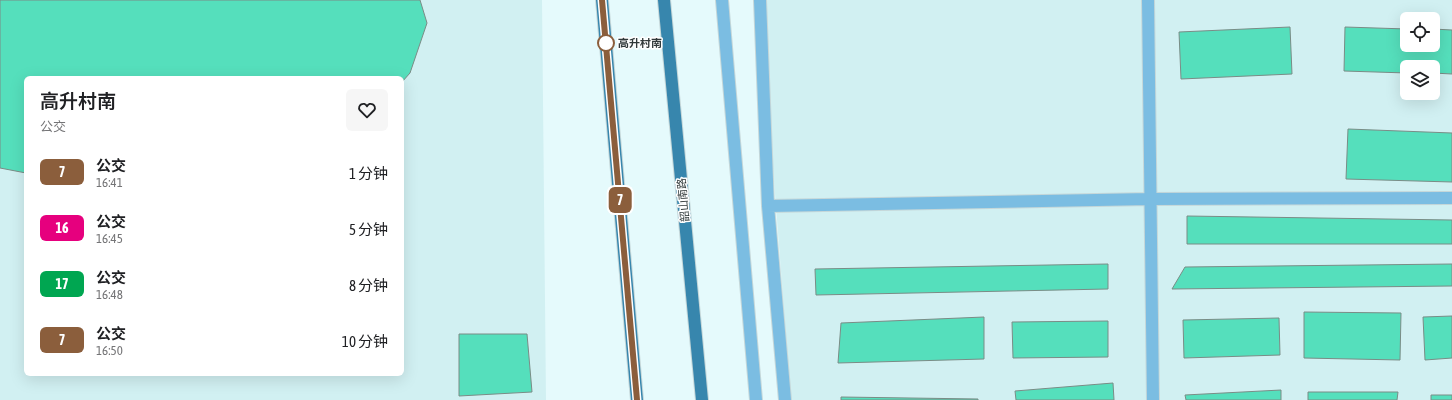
<!DOCTYPE html>
<html lang="zh">
<head>
<meta charset="utf-8">
<style>
  :root { --surface:#fff; --page:#f6f6f6; --text:#202124; --muted:#757577 }
  body { margin:0; font-family:"Asap Condensed","Noto Sans SC",sans-serif; background:var(--page); color:var(--text); height:100vh; display:flex; flex-direction:column; font-size:15px; white-space:nowrap }
  * { box-sizing:border-box; margin:0 }
  p { font-size:13px; color:var(--muted) }
  .icon { flex:none; width:22px; height:22px; fill:none; stroke:currentColor; stroke-width:2; stroke-linecap:round; stroke-linejoin:round }
  .map { position:relative; flex:1; overflow:hidden }
  .panel { position:absolute; left:24px; top:76px; width:380px; height:300px; display:flex; flex-direction:column; background:var(--surface); border-radius:6px; box-shadow:0 4px 16px #0002 }
  .panel>* { flex:none }
  .badge { padding:0 8px; border-radius:6px; font-size:14px; line-height:26px }
  .tools { position:absolute; left:1400px; top:12px; display:grid; gap:8px }
  .tools a { display:grid; place-items:center; width:40px; height:40px; border-radius:6px; background:var(--surface); box-shadow:0 4px 16px #0002; font-size:20px }
  .map>.badge { position:absolute; translate:-50% -50%; box-shadow:0 0 0 2px #fff }
  .round { display:grid; place-items:center; flex:none; width:42px; height:42px; border-radius:6px; background:var(--page) }
  .overview { display:flex; align-items:center; justify-content:space-between; height:68px; padding:0 16px }
  h1 { font-size:19px; font-weight:600; line-height:30px }
  ul { padding:0; list-style:none }
  li { display:flex; align-items:center; gap:12px; height:56px; padding:0 16px }
  li div { flex:1 }
  li b { display:block; font-size:15px }
  li em { font-style:normal }
  li .badge { min-width:44px; font-weight:700; text-align:center }
  .map>svg:first-child { display:block }
</style>
</head>
<body>
<div class="map">
<svg width="1452" height="400" viewBox="0 0 1452 400">
  <rect width="100%" height="100%" fill="#e5fafc"/>
  <path fill="#d1f0f2" fill-rule="evenodd" d="M0,0H542L546,400H0ZM26,78H402V374H26Z
    M760,0H1452V400H791ZM1407,19H1433V45H1407ZM1407,67H1433V93H1407Z"/>
  <path fill="#55dfbc" stroke="#7a8c86" d="M0,0H420L427,23L410,73L402,82V78H26V173L0,168Z
    M1290,27L1292,74L1181,79L1179,32Z
    M1345,27L1407,29V45H1433V29L1452,30V74L1433,73V67H1407V73L1344,71Z
    M1348,129L1452,133V182L1346,179Z
    M1187,216L1452,220V244H1187Z
    M1108,264V289L816,295L815,269Z
    M1452,264V286L1172,289L1185,267Z
    M1304,312L1401,313L1400,360L1304,358Z
    M1452,316V358L1425,360L1423,317Z
    M984,317V359L838,363L841,323Z
    M1279,318L1280,355L1184,358L1183,320Z
    M1108,321V357L1013,358L1012,322Z
    M459,334H527L532,392L459,396Z
    M1113,383L1114,400H1016L1015,391Z
    M1281,390V400H1186L1185,395Z
    M1308,392H1398L1397,400H1308Z
    M1431,395H1452V400H1431Z
    M841,397L978,399V400H841Z"/>
  <g fill="none" stroke-linecap="round" stroke-linejoin="round">
    <defs>
      <path id="street" d="M722,0L756,400
        M760,0L768,206L785,400
        M1148,0L1153,400
        M768,206L1150,199L1452,198"/>
      <path id="primary" d="M602,0L637,400
        M664,0L702,400"/>
    </defs>
    <use href="#street" stroke="#c5d7d9" stroke-width="14"/>
    <use href="#primary" stroke="#c5d7d9" stroke-width="14"/>
    <use href="#street" stroke="#7bbde2" stroke-width="12"/>
    <use href="#primary" stroke="#3786ad" stroke-width="12"/>
  </g>
  <g fill="none" stroke-linecap="round" stroke-linejoin="round">
    <defs>
      <path id="line" d="M602,0L637,400"/>
    </defs>
    <use href="#line" stroke="#fff" stroke-width="9"/>
    <use href="#line" stroke="#8b5e3c" stroke-width="6"/>
  </g>
  <circle fill="#fff" stroke="#8b5e3c" stroke-width="2" cx="606" cy="43" r="8"/>
  <g text-anchor="middle" dominant-baseline="central" stroke-width="3" stroke-linejoin="round" paint-order="stroke">
    <g font-size="11" font-weight="bold" fill="#31393a" stroke="#fff" text-anchor="start">
      <text x="618" y="43">高升村南</text>
    </g>
    <g font-size="11" fill="#31393a" stroke="#fff">
      <text transform="translate(683 200) rotate(-95)">韶山南路</text>
    </g>
  </g>
</svg>
<div class="tools">
<a><svg class="icon" aria-label="locate" viewBox="0 0 24 24"><circle cx="12" cy="12" r="6"/><path d="M12 2v4M12 18v4M2 12h4M18 12h4"/></svg></a>
<a><svg class="icon" aria-label="layers" viewBox="0 0 24 24"><path d="M12 4l9 5-9 5-9-5zM3 14l9 5 9-5"/></svg></a>
</div>
<b class="badge" style="left:620px;top:200px;background:#8b5e3c;color:#fff">7</b>
<section class="panel">
<div class="overview"><div><h1>高升村南</h1><p>公交</p></div><a class="round"><svg class="icon" aria-label="heart" viewBox="0 0 24 24"><path d="M12 20l-8-8c-3-5 5-10 8-4 3-6 11-1 8 4z"/></svg></a></div>
<ul>
<li><span class="badge" style="background:#8b5e3c;color:#fff">7</span><div><b>公交</b><p>16:41</p></div><em>1 分钟</em></li>
<li><span class="badge" style="background:#e6007e;color:#fff">16</span><div><b>公交</b><p>16:45</p></div><em>5 分钟</em></li>
<li><span class="badge" style="background:#00a651;color:#fff">17</span><div><b>公交</b><p>16:48</p></div><em>8 分钟</em></li>
<li><span class="badge" style="background:#8b5e3c;color:#fff">7</span><div><b>公交</b><p>16:50</p></div><em>10 分钟</em></li>
</ul>
</section>
</div>
</body>
</html>
